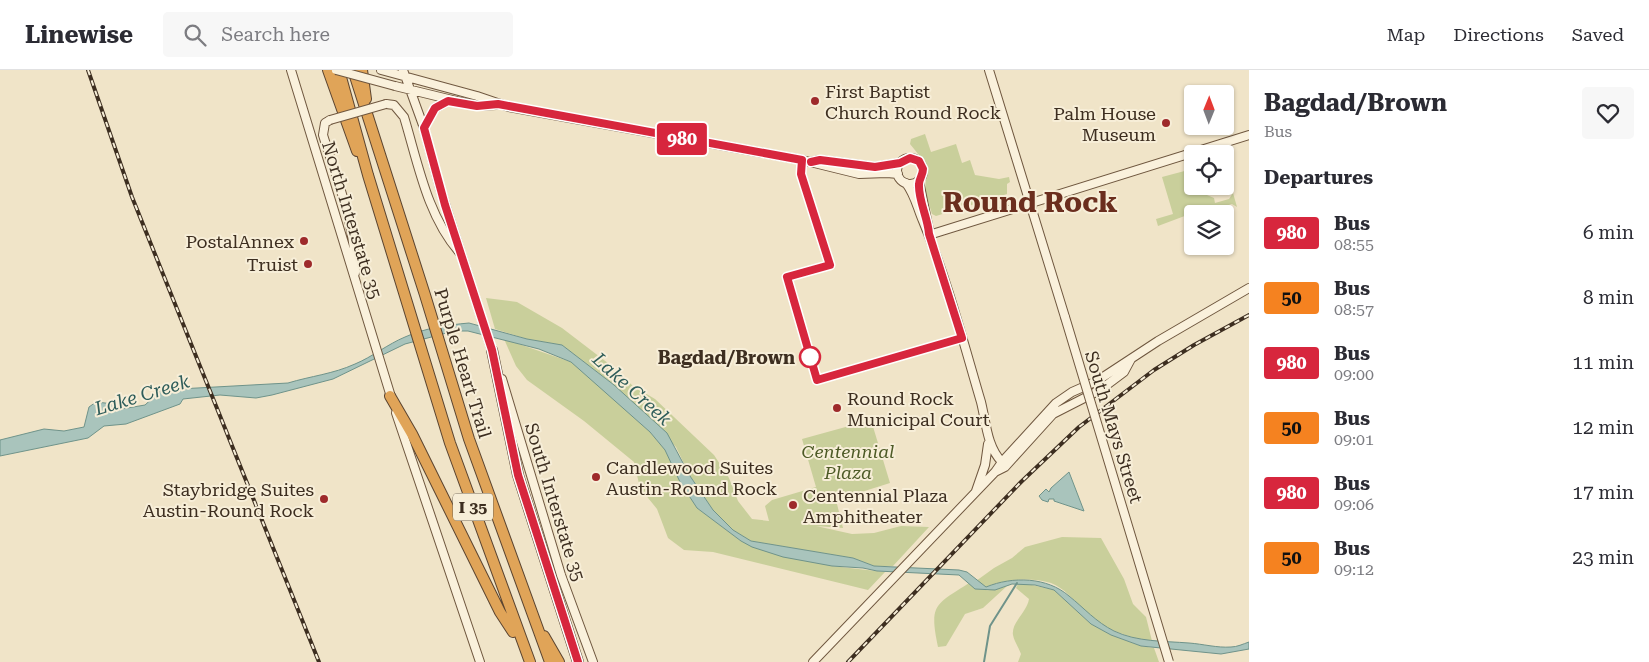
<!DOCTYPE html>
<html lang="en">
<head>
<meta charset="utf-8">
<style>
  :root { --surface:#fff; --page:#f7f7f7; --text:#2b2b33; --muted:#7c7c81; --line:#e1e1e2 }
  body { margin:0; font-family:"Roboto Serif",serif; background:var(--page); color:var(--text); height:100vh; display:flex; flex-direction:column; font-size:19px; white-space:nowrap }
  * { box-sizing:border-box; margin:0 }
  p { font-size:16px; color:var(--muted) }
  .icon { flex:none; width:28px; height:28px; fill:none; stroke:currentColor; stroke-width:2; stroke-linecap:round; stroke-linejoin:round }
  .map { position:relative; flex:1; overflow:hidden }
  .drawer { display:flex; flex-direction:column; background:var(--surface); width:400px }
  .drawer>* { flex:none }
  .badge { padding:0 10px; border-radius:4px; font-size:18px; line-height:32px }
  .needle { width:32px; rotate:1deg }
  .tools { position:absolute; left:1184px; top:15px; display:grid; gap:10px }
  .tools a { display:grid; place-items:center; width:50px; height:50px; border-radius:5px; background:var(--surface); box-shadow:0 1px 4px #0004; font-size:25px }
  .map>.badge { position:absolute; translate:-50% -50%; box-shadow:0 0 0 2px #fff }
  h2 { padding:0 15px; font-size:19px; line-height:45px }
  .round { display:grid; place-items:center; flex:none; width:52px; height:52px; border-radius:5px; background:var(--page) }
  .headline { display:flex; align-items:center; justify-content:space-between; height:85px; padding:0 15px }
  h1 { font-size:24px; font-weight:700; line-height:38px }
  ul { padding:0; list-style:none }
  li { display:flex; align-items:center; gap:15px; height:65px; padding:0 15px }
  li div { flex:1 }
  li b { display:block; font-size:19px }
  li em { font-style:normal }
  li .badge { min-width:55px; font-weight:700; text-align:center }
  header { display:flex; align-items:center; gap:30px; box-sizing:border-box; height:70px; padding:0 25px; background:var(--surface); border-bottom:1px solid var(--line) }
  header strong { font-size:24px }
  nav { display:flex; gap:28px; margin-inline-start:auto; font-size:18px }
  .search { width:350px; height:45px; background:var(--page); display:flex; align-items:center; gap:12px; box-sizing:border-box; padding:0 18px; border-radius:5px; color:var(--muted); font-size:19px }
  main { display:flex; flex:1; min-height:0 }
  .map>svg:first-child { display:block }
</style>
</head>
<body>
<header>
<strong>Linewise</strong>
<div class="search"><svg class="icon" aria-label="search" viewBox="0 0 24 24"><circle cx="10" cy="10" r="6"/><path d="M15 15l6 6"/></svg>Search here</div>
<nav><a>Map</a><a>Directions</a><a>Saved</a></nav>
</header>
<main>
<div class="map">
<svg width="1249" height="592" viewBox="0 0 1249 592">
  <rect width="100%" height="100%" fill="#f0e4c8"/>
  <path fill="#c9cf9b" d="M925,64L931,82L956,74L962,93L970,90L975,105L999,109L1009,107L1010,112L1007,114V124L936,146L932,144L925,121L927,95L910,74L911,69Z
    M1192,99V116H1204L1207,125L1214,128L1215,133L1229,129L1233,123L1237,137L1232,134L1216,139L1213,144L1198,141L1158,156L1156,149L1173,144L1162,107Z
    M486,228L517,232L562,258L613,297L633,316L655,329L714,385L729,408L738,431L752,449L787,453L769,451L765,436L772,430L816,417L802,369L871,350L890,413L836,430L843,458L816,456L852,464L874,463L901,456L929,457L893,496H874L853,488L751,471L733,460L713,440L690,406L676,377L614,315L562,275L527,269L495,259Z
    M504,269L571,292L596,313L650,362L665,380L680,412L697,438L741,471L832,496L885,502L868,520L713,482L684,480L668,468L657,439L640,418L634,392L584,351L527,310L516,296Z
    M1062,467L1101,468L1124,509L1133,534L1146,547L1152,571C1127,568 1101,558 1083,540C1074,530 1064,518 1051,513C1031,507 1004,509 986,517L976,511L994,498L1012,488L1025,477Z
    M969,513C980,523 994,521 1007,516L983,538L965,544L946,576L938,577C929,534 935,535 969,513Z
    M1023,513L1054,520L1091,554L1111,565L1141,576L1154,578L1159,592H1018L1021,584C1019,578 1014,571 1013,565C1011,553 1027,542 1029,529L1016,518L1018,514Z"/>
  <path fill="#a9c4bc" stroke="#6f938a" d="M469,253L527,269L562,275L614,315L667,363L690,406L713,440L733,460L751,471L853,488L874,496L959,500L967,502L986,517C1013,506 1047,507 1069,526C1084,538 1096,552 1114,561C1137,572 1164,571 1189,573C1203,574 1217,578 1231,577C1237,577 1243,574 1249,572V579L1221,584L1141,576L1111,565L1091,554L1054,520L1035,515L1012,514L995,520L975,519L959,505L877,501L863,498L832,496L783,487L752,477L741,471L697,438L680,412L665,380L650,362L571,292L539,279L468,261H454L405,274L333,309L272,325L256,328L220,325L183,329L180,334L126,354L104,356L88,368L0,386V370L44,359L64,361L84,357L89,337L96,332L114,334L116,340L145,335L167,315L176,314L179,319L288,313C311,306 333,304 355,294C372,287 388,274 405,267C425,258 447,255 469,253Z
    M1069,402L1084,441L1054,431V429H1049L1048,432L1042,430L1039,426L1046,419L1049,422L1051,418Z"/>
  <g fill="none" stroke-linecap="round" stroke-linejoin="round">
    <path stroke="#6f938a" stroke-width="2" d="M984,592L990,556L1017,513"/>
    <defs>
      <path id="secondary" d="M291,0L392,330
        M381,0L477,26L509,37L802,90L859,104L887,103L898,104
        M403,0L424,58L440,118L493,284
        M989,0L1065,247
        M395,16L477,36L496,35
        M386,34L394,35L404,47C418,93 427,145 459,182
        M330,50L325,53L323,65C337,110 356,155 355,203
        M424,58L435,38L448,31
        M897 101a13 13 0 1 1 26 0a13 13 0 1 1-26 0Z
        M811,92L820,90L875,97L900,93
        M919,111L929,160
        M906,113C915,125 917,137 923,151C947,209 963,271 981,332C986,352 987,377 1002,392
        M929,165L1249,65
        M502,309L561,505L593,592
        M396,343L480,592
        M995,402L1005,397L1053,344L1100,320L1124,302L1131,289
        M976,421L985,395L988,374
        M813,592L995,402L1002,392L1056,333L1072,322L1097,311L1158,271L1249,218"/>
      <path id="highway" d="M328,0L357,81
        M339,0L368,105L450,373L530,592
        M353,0L425,225L469,369L550,592
        M362,0L366,29
        M492,280L518,405L578,592
        M390,326L412,364L500,542L513,562
        M544,566L559,592"/>
    </defs>
    <use href="#secondary" stroke="#6f573f" stroke-width="10"/>
    <use href="#highway" stroke="#5b4430" stroke-width="12"/>
    <use href="#secondary" stroke="#faf1dc" stroke-width="8"/>
    <use href="#highway" stroke="#e0a458" stroke-width="10"/>
    <defs>
      <path id="rail" d="M88,0L132,127L319,592
        M848,592L1021,412L1079,357L1154,300L1194,275L1249,245"/>
    </defs>
    <use href="#rail" stroke="#3d2e20" stroke-width="4"/>
    <use href="#rail" stroke="#f7eed8" stroke-width="2" stroke-dasharray="5.5" stroke-linecap="butt"/>
    <defs>
      <path id="secondary-bridge" d="M336,0L395,16
        M330,50L386,34
        M1065,247L1169,592"/>
    </defs>
    <use href="#secondary-bridge" stroke="#6f573f" stroke-width="10" stroke-linecap="butt"/>
    <use href="#secondary-bridge" stroke="#faf1dc" stroke-width="8"/>
  </g>
  <g fill="none" stroke-linecap="round" stroke-linejoin="round">
    <defs>
      <path id="line" d="M578,592L518,405L492,280L445,135L424,58L435,38L448,31L477,36L498,34L802,90L801,104L830,195L787,207L817,310L962,268L929,164C928,148 918,130 919,114C919,109 923,105 923,99L919,91L910,88L900,93L875,97L820,90L811,92"/>
    </defs>
    <use href="#line" stroke="#fff" stroke-width="11"/>
    <use href="#line" stroke="#d7263d" stroke-width="8"/>
  </g>
  <g fill="#9e2a2b" stroke="#f7eed8" stroke-width="2">
    <circle cx="815" cy="31" r="5"/>
    <circle cx="1166" cy="53" r="5"/>
    <circle cx="304" cy="171" r="5"/>
    <circle cx="308" cy="194" r="5"/>
    <circle cx="837" cy="338" r="5"/>
    <circle cx="596" cy="407" r="5"/>
    <circle cx="324" cy="429" r="5"/>
    <circle cx="793" cy="435" r="5"/>
  </g>
  <circle fill="#fff" stroke="#d7263d" stroke-width="2.5" cx="810" cy="287" r="10"/>
  <g text-anchor="middle" dominant-baseline="central" stroke-width="4" stroke-linejoin="round" paint-order="stroke">
    <rect fill="#f7eed8" stroke="#756857" stroke-width="1" x="453" y="423.5" width="40" height="27" rx="4"/>
    <g font-size="16" font-weight="bold" fill="#3d2e20">
      <text x="473" y="437">I 35</text>
    </g>
    <g font-size="18" fill="#3d2e20" stroke="#f7eed8" text-anchor="start">
      <text x="825" y="21">First Baptist<tspan x="825" dy="21">Church Round Rock</tspan></text>
      <text x="1156" y="43" text-anchor="end">Palm House<tspan x="1156" dy="21">Museum</tspan></text>
      <text x="294" y="171" text-anchor="end">PostalAnnex</text>
      <text x="298" y="194" text-anchor="end">Truist</text>
      <text x="847" y="328">Round Rock<tspan x="847" dy="21">Municipal Court</tspan></text>
      <text x="606" y="397">Candlewood Suites<tspan x="606" dy="21">Austin-Round Rock</tspan></text>
      <text x="314" y="419" text-anchor="end">Staybridge Suites<tspan x="314" dy="21">Austin-Round Rock</tspan></text>
      <text x="803" y="425">Centennial Plaza<tspan x="803" dy="21">Amphitheater</tspan></text>
    </g>
    <g font-size="18" fill="#3d2e20" stroke="#f7eed8">
      <text transform="translate(352 150) rotate(73)">North Interstate 35</text>
      <text transform="translate(463 293) rotate(73)">Purple Heart Trail</text>
      <text transform="translate(1114 357) rotate(73)">South Mays Street</text>
      <text transform="translate(555 432) rotate(73)">South Interstate 35</text>
    </g>
    <g font-size="18" font-weight="bold" fill="#3d2e20" stroke="#f7eed8" text-anchor="end">
      <text x="795" y="287">Bagdad/Brown</text>
    </g>
    <g font-size="18" font-style="italic" fill="#4d5a26" stroke="#f7eed8">
      <text x="848" y="381">Centennial<tspan x="848" dy="21">Plaza</tspan></text>
    </g>
    <g font-size="19" font-style="italic" fill="#2f5d5a" stroke="#f7eed8">
      <text transform="translate(632 319) rotate(42)">Lake Creek</text>
      <text transform="translate(142 325) rotate(-17)">Lake Creek</text>
    </g>
    <g font-size="28" font-weight="bold" fill="#6b2e1e" stroke="#f7eed8">
      <text x="1030" y="132">Round Rock</text>
    </g>
  </g>
</svg>
<div class="tools">
<a><svg class="needle" viewBox="-14 -14 28 28"><path d="M0-13l5 13h-10z" fill="#e53935"/><path d="M0 13l5-13h-10z" fill="#7c7c81"/></svg></a>
<a><svg class="icon" aria-label="locate" viewBox="0 0 24 24"><circle cx="12" cy="12" r="6"/><path d="M12 2v4M12 18v4M2 12h4M18 12h4"/></svg></a>
<a><svg class="icon" aria-label="layers" viewBox="0 0 24 24"><path d="M12 4l9 5-9 5-9-5zM3 14l9 5 9-5"/></svg></a>
</div>
<b class="badge" style="left:682px;top:69px;background:#d7263d;color:#fff">980</b>
</div>
<section class="drawer">
<div class="headline"><div><h1>Bagdad/Brown</h1><p>Bus</p></div><a class="round"><svg class="icon" aria-label="heart" viewBox="0 0 24 24"><path d="M12 20l-8-8c-3-5 5-10 8-4 3-6 11-1 8 4z"/></svg></a></div>
<h2>Departures</h2>
<ul>
<li><span class="badge" style="background:#d7263d;color:#fff">980</span><div><b>Bus</b><p>08:55</p></div><em>6 min</em></li>
<li><span class="badge" style="background:#f58220;color:#111">50</span><div><b>Bus</b><p>08:57</p></div><em>8 min</em></li>
<li><span class="badge" style="background:#d7263d;color:#fff">980</span><div><b>Bus</b><p>09:00</p></div><em>11 min</em></li>
<li><span class="badge" style="background:#f58220;color:#111">50</span><div><b>Bus</b><p>09:01</p></div><em>12 min</em></li>
<li><span class="badge" style="background:#d7263d;color:#fff">980</span><div><b>Bus</b><p>09:06</p></div><em>17 min</em></li>
<li><span class="badge" style="background:#f58220;color:#111">50</span><div><b>Bus</b><p>09:12</p></div><em>23 min</em></li>
</ul>
</section>
</main>
</body>
</html>
